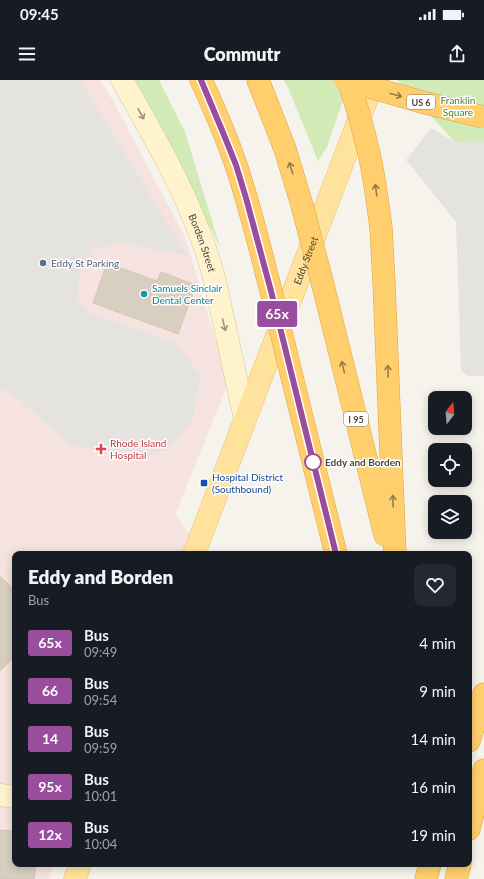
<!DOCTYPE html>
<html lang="en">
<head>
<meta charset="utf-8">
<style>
  :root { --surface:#171b24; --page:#242831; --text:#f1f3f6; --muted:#9ea1a6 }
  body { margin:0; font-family:Lato,sans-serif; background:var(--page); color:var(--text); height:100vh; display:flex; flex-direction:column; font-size:15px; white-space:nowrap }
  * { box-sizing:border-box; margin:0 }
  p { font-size:13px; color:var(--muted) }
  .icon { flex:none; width:22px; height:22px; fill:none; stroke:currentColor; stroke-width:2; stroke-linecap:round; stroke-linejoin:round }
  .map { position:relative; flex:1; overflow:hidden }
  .panel { position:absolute; left:12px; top:471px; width:460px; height:316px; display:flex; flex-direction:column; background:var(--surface); border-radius:8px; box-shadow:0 2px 10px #0003 }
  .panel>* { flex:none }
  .badge { padding:0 8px; border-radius:3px; font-size:14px; line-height:26px }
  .needle { width:26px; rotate:16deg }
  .buttons { position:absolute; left:428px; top:311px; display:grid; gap:8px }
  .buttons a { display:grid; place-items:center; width:44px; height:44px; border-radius:8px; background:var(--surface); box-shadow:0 2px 10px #0003; font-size:20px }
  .map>.badge { position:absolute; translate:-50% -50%; box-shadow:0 0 0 2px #fff }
  .round { display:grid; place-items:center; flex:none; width:42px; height:42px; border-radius:8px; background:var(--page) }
  .summary { display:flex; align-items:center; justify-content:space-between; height:68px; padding:0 16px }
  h1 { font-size:19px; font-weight:800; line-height:30px }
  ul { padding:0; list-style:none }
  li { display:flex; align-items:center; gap:12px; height:48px; padding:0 16px }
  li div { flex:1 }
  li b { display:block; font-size:15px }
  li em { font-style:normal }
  li .badge { min-width:44px; font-weight:700; text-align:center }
  .status { display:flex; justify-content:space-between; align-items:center; height:28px; padding:0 20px; background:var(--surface); direction:ltr }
  .status svg { height:11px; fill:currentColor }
  header { display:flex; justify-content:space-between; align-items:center; height:52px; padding:0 16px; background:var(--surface); font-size:18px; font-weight:800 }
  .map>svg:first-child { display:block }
</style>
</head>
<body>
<div class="status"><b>09:45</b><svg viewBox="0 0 49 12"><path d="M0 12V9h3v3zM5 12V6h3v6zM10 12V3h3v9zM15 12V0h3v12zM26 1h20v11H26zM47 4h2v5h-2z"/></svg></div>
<header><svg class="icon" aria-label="menu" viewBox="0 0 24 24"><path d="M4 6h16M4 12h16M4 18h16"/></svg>Commutr<svg class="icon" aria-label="share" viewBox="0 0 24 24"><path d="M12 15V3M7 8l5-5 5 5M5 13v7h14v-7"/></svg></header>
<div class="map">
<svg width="484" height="799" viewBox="0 0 484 799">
  <rect width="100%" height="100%" fill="#f6f3ec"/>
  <path fill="#f6e3e0" d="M0,0H100L113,21L185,157L228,303L175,435L205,474H15V784H54L49,799H0Z"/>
  <path fill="#d2eab5" d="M132,0H159L185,52L220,167L163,55Z
    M284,0H350L327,67L318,81L289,10Z
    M397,0H484V61L455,62Z"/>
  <path fill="#e5e3e0" d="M0,0H80L188,176L122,163L92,169L81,191L77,217L91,234L176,263L200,295L194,337L170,368L138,379L70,364L11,313L0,309Z
    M431,48L455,62L484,61V296H468L461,291L456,142L406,80Z"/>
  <path fill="#d8cfc1" stroke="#d3c7b4" d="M107,183L157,201L161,192L196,205L178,254L93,223Z
    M0,496L15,511L14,564H15V576L0,591Z
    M0,750L15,751V784H36L34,799H0Z"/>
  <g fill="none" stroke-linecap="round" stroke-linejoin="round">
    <defs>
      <g id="secondary">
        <path id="s1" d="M122,0C158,63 195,127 214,197L245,339"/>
        <path d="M0,715L15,717"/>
      </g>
      <g id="primary">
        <path id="s2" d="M194,474L374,0"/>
        <path d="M75,799L80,784"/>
      </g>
      <path id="highway" d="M201,0C214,28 226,56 236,85C250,126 260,169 271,211
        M258,0L285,69L302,125
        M381,148L384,203L395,474
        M323,205L385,455
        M293,301L336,474
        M469,661L484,614
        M469,749L484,690
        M426,799L430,784
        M456,799L460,784"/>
    </defs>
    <use href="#secondary" stroke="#d6c79b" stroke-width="23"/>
    <use href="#primary" stroke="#e6c16a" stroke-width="23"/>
    <use href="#highway" stroke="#e0a43c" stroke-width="23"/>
    <use href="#secondary" stroke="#fff3cd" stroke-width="22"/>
    <use href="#primary" stroke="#ffe39c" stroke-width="22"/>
    <use href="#highway" stroke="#ffcf6e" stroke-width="22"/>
    <defs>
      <path id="highway-bridge" d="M345,0L422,22L484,37
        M348,0C357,26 364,51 370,78C375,101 378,125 381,148
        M302,125L323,205
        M271,211L293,301"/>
    </defs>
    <use href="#highway-bridge" stroke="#e0a43c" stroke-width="23" stroke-linecap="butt"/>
    <use href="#highway-bridge" stroke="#ffcf6e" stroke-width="22"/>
  </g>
  <defs><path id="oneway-shaft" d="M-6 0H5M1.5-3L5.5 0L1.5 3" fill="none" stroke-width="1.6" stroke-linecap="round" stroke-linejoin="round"/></defs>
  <g stroke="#937c4e">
    <use href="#oneway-shaft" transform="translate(396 15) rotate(15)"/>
    <use href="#oneway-shaft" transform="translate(291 88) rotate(-107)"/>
    <use href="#oneway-shaft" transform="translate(376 110) rotate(-98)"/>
    <use href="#oneway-shaft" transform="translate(343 287) rotate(-104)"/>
    <use href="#oneway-shaft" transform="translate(388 291) rotate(-92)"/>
    <use href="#oneway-shaft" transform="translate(393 421) rotate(-92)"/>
  </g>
  <g stroke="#9c937c">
    <use href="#oneway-shaft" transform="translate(141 34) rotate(61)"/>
    <use href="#oneway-shaft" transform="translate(224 245) rotate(77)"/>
  </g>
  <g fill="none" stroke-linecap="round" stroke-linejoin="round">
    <defs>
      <path id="line" d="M201,0L224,55L236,85L246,118L271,211L336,474"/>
    </defs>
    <use href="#line" stroke="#fff" stroke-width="9"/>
    <use href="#line" stroke="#994d9d" stroke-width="6"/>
  </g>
  <circle fill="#5c6f8a" stroke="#fff" stroke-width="1.5" cx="43" cy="183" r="4"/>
  <circle fill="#0f9aa8" stroke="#fff" stroke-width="1.5" cx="144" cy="214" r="4"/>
  <path fill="#e0444e" stroke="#fff" stroke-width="1.5" d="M99 363h4v4h4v4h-4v4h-4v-4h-4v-4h4z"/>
  <circle fill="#fff" stroke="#994d9d" stroke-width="2" cx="313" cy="382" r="8"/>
  <rect fill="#1a4fb4" stroke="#fff" stroke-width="1.5" x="200" y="399" width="8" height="8" rx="2"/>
  <g text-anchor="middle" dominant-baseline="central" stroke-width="3" stroke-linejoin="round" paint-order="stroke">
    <g fill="#fff" stroke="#817c74" stroke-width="1">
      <rect x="407" y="15" width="28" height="14" rx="3"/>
      <rect x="344" y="332" width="24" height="14" rx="3"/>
    </g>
    <g font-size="9" font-weight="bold" fill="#4b4439">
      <text x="421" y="22">US 6</text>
      <text x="356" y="339">I 95</text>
    </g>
    <g font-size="10" fill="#4a7f2a" stroke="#fff">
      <text x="458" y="20">Franklin<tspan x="458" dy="12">Square</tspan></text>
    </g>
    <g font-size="10" fill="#4b4439" stroke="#fff">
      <text stroke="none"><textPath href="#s1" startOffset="182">Borden Street</textPath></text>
      <text stroke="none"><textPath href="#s2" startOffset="314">Eddy Street</textPath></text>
    </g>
    <g font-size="10" fill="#4e5e75" stroke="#fff" text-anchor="start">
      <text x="51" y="183">Eddy St Parking</text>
    </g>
    <g font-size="10" fill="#0d838f" stroke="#fff" text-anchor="start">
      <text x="152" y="208">Samuels Sinclair<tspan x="152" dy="12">Dental Center</tspan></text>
    </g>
    <g font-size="10" fill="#be3a42" stroke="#fff" text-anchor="start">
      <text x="110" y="363">Rhode Island<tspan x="110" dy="12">Hospital</tspan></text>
    </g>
    <g font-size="10" font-weight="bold" fill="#4b4439" stroke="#fff" text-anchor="start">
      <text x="325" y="382">Eddy and Borden</text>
    </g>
    <g font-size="10" fill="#164399" stroke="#fff" text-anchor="start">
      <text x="212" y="397">Hospital District<tspan x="212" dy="12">(Southbound)</tspan></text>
    </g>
  </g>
</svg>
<div class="buttons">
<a><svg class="needle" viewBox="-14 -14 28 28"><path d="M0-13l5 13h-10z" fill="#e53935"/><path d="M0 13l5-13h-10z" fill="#9ea1a6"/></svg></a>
<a><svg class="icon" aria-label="locate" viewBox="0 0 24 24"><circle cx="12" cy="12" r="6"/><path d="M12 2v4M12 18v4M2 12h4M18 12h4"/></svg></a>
<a><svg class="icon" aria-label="layers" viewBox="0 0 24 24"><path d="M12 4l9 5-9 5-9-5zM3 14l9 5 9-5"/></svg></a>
</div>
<b class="badge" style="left:277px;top:234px;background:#994d9d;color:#fff">65x</b>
<section class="panel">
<div class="summary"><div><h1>Eddy and Borden</h1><p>Bus</p></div><a class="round"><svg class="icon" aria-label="heart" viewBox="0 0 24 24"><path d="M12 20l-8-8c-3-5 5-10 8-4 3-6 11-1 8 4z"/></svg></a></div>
<ul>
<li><span class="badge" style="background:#994d9d;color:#fff">65x</span><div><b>Bus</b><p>09:49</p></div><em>4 min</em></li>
<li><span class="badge" style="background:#994d9d;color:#fff">66</span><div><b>Bus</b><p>09:54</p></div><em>9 min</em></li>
<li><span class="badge" style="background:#994d9d;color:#fff">14</span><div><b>Bus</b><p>09:59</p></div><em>14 min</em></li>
<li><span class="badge" style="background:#994d9d;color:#fff">95x</span><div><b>Bus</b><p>10:01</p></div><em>16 min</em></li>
<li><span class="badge" style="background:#994d9d;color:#fff">12x</span><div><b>Bus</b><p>10:04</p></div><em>19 min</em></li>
</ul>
</section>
</div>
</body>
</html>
